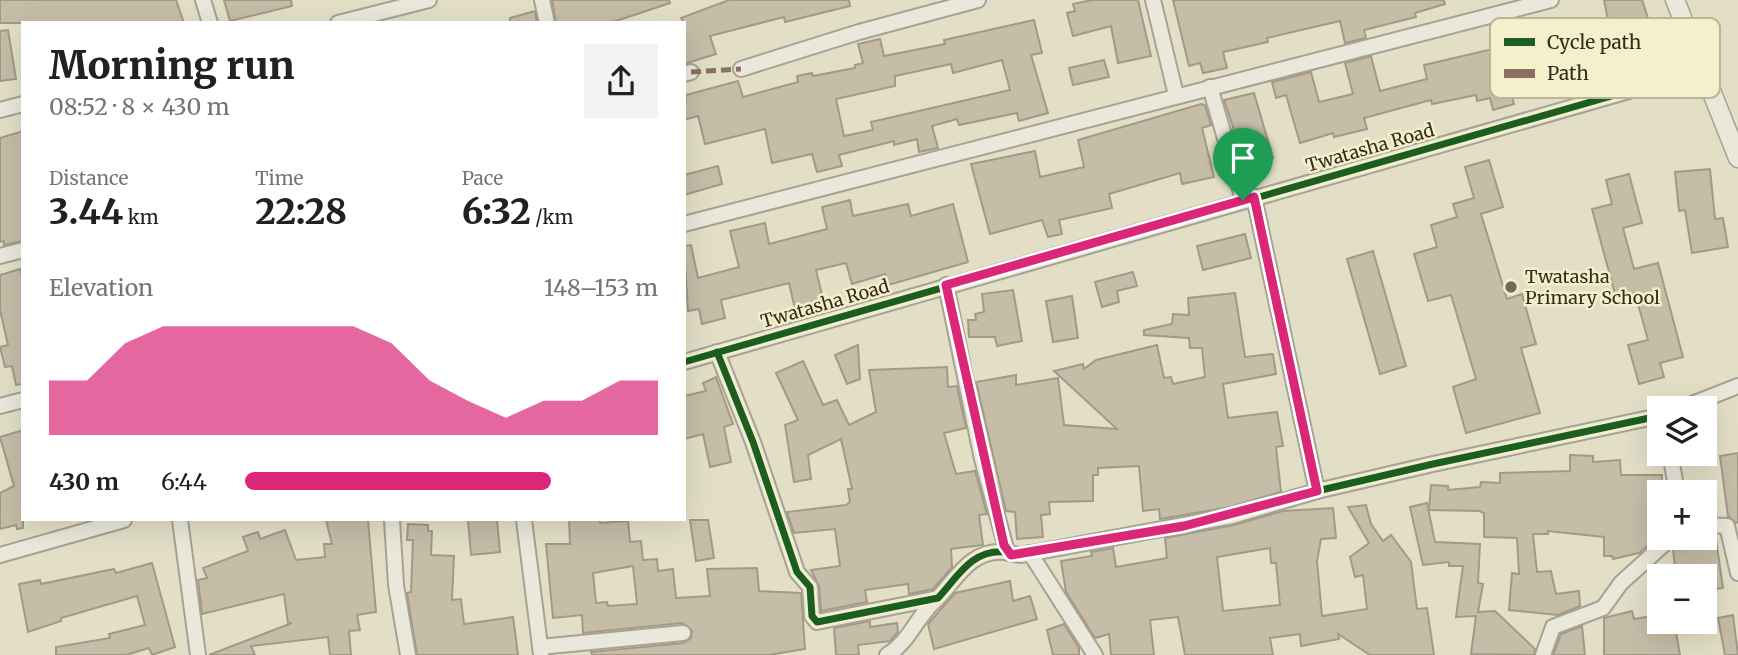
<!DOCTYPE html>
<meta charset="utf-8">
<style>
:root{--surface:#fff;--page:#f2f2f2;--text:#202124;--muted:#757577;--accent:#db2777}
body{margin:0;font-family:Merriweather,serif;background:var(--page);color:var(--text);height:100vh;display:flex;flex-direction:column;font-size:26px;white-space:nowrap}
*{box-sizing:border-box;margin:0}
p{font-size:23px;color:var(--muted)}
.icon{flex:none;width:38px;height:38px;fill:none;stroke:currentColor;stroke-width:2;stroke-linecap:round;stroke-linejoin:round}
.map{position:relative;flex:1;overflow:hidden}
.drawer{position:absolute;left:21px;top:21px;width:665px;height:500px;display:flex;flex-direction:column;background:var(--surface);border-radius:0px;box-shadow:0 7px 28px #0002}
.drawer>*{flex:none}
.controls{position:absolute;left:1647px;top:396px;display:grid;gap:14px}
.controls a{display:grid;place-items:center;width:70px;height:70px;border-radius:0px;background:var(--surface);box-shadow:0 7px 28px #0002;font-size:35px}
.pin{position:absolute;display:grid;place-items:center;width:60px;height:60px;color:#fff;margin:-72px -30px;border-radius:50% 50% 50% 0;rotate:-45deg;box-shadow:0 0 7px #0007}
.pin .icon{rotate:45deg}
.round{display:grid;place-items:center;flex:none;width:74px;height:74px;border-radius:0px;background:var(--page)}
.headline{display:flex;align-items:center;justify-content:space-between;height:119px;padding:0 28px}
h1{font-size:38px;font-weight:800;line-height:52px}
.figures{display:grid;grid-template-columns:repeat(3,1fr);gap:10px;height:119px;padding:7px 28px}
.figures div{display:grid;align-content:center}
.figures b{font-size:35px;font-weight:800}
.figures small{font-size:19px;font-weight:400}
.figures p{font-size:19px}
.chart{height:196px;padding:14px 28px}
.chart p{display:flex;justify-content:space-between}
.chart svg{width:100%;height:126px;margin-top:7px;fill:var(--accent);opacity:.7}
ul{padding:0 28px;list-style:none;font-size:23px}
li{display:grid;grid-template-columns:112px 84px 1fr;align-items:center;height:52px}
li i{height:18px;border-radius:9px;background:var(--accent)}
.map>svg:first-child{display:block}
.building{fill:#c6bda8;stroke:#a29a87;stroke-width:2;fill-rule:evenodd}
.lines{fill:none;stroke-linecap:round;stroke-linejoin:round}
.minor-casing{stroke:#a7a291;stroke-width:18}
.tertiary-casing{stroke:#a7a291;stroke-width:21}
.minor{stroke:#eae8da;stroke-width:14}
.tertiary{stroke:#eae8da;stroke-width:18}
.quiet{stroke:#8d6e63;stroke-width:5;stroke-dasharray:10 5;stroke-linecap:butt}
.cycleway-casing{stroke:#f5f0cb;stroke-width:11}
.cycleway{stroke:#1b5e20;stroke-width:7}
.route-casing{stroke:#fff;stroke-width:14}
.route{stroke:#db2777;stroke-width:9}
.poi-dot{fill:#716a57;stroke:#f5f0cb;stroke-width:2.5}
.labels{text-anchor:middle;stroke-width:5;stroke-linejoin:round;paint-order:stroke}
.street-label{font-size:18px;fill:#342b1b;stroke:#f5f0cb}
.poi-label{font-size:18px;fill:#342b1b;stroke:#f5f0cb;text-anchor:start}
.key{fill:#f5f0cb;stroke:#bbb596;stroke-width:2}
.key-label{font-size:19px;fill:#342b1b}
</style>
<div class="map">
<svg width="1738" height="655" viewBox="0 0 1738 655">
<rect width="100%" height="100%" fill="#e3dfc7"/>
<!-- building -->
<g class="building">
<polygon points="0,0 176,0 184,23 0,23"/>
<polygon points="224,0 291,0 292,6 230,21"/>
<polygon points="552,0 669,0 670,3 610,23 556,23"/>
<polygon points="729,0 849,0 850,6 785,22 784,17 710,36 716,54 684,64 684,23 681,18"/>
<polygon points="1092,0 1138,0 1151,56 1118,63 1111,26 1073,36 1067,13 1075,11 1073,4"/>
<polygon points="1173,0 1444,0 1445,4 1415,13 1416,17 1364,30 1366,38 1345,43 1340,21 1267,38 1268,42 1223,52 1227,68 1203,73 1200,63 1189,66"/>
<polygon points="1604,0 1642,0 1652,30 1655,29 1664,64 1648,68 1647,64 1593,75 1586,42 1583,43 1579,27 1608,20"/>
<polygon points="535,11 537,23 510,23 510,18"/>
<path d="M 1034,20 L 1042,53 L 1031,55 L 1048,113 L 1019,121 L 1017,113 L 959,125 L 957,119 L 932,126 L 938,148 L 919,152 L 917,139 L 894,145 L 894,141 L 839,155 L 842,166 L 817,172 L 812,154 L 772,163 L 765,129 L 705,144 L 698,116 L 684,120 L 686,95 L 738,81 L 743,97 L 798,82 L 797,76 L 812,73 L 813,76 L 855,68 L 855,65 L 863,63 L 858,44 L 880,39 L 884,56 L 945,44 L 944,40 ZM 1002,60 L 1010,90 L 871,122 L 873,130 L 844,136 L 836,99 L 895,86 L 895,76 L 951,64 L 953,73 Z"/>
<polygon points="8,30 16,79 0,81 0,31"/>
<polygon points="1553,35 1561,78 1524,85 1525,90 1511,94 1514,104 1493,110 1490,98 1477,101 1476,95 1432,104 1431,100 1364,118 1367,129 1334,137 1333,133 1300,143 1286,95 1276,98 1272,82 1311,72 1319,102 1353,94 1345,63 1371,56 1380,91 1427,79 1424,65"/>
<polygon points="1104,60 1109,77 1073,85 1069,68"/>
<polygon points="1254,93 1273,158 1246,166 1224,100"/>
<polygon points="1201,104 1205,105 1211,125 1202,128 1214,177 1182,184 1180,173 1109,194 1112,208 1059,220 1062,234 1048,237 1042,220 990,234 971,164 1035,151 1040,177 1084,167 1078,140"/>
<polygon points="23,131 23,241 4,245 4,241 0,242 0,138"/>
<polygon points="1489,160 1503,207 1481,214 1507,299 1522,294 1536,344 1521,348 1540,413 1466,433 1453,387 1476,379 1451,295 1428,301 1414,254 1437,247 1431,225 1457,217 1453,204 1474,198 1465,167"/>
<polygon points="718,166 722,184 684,195 684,175"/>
<polygon points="1710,169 1715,219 1723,218 1728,247 1692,253 1685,210 1679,211 1675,172"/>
<polygon points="1629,174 1642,223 1623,228 1634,269 1658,263 1683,357 1660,363 1664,377 1639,384 1628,345 1648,340 1635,293 1616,298 1592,209 1612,204 1606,180"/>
<polygon points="850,200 853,216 908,204 911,216 953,204 968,262 888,285 885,274 852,284 846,263 816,270 824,303 795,309 789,283 721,300 725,318 702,324 699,309 688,311 684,246 691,245 698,278 739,267 730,231 765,223 769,244 827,229 822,207"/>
<polygon points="1245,234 1251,258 1203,270 1197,246"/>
<polygon points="1373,251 1406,366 1380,374 1347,259"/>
<polygon points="20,269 23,281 23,384 16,385 12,366 5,367 0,347 8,345 0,310 0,275"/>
<polygon points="1133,272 1137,286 1117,291 1119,302 1102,307 1095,282"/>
<polygon points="1013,290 1022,341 997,346 995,337 969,337 968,320 976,320 975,314 984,312 982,294"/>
<polygon points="1235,293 1245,357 1273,354 1276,374 1223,384 1228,418 1277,412 1283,446 1276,447 1281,492 1230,507 1160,519 1159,509 1143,511 1139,466 1098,468 1098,475 1093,475 1093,501 1049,502 1050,514 1041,515 1043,537 1017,539 1015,512 1006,511 976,382 1016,375 1016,385 1058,378 1064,425 1117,429 1054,371 1083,364 1084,369 1096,360 1157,345 1164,378 1171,377 1173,384 1205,377 1202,348 1190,348 1189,338 1144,335 1144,330 1172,324 1173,314 1189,315 1188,298"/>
<polygon points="1072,296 1078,338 1053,342 1046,301"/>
<polygon points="858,345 860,379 847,384 835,355"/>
<polygon points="803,361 823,405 837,400 849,425 876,412 869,370 947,367 948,387 957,386 966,428 944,433 956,474 975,471 987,514 979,515 983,545 951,549 952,567 933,589 909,594 908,584 865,590 867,602 821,611 819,586 811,570 840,566 835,529 794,533 787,512 846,505 850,502 848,489 852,489 841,439 808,455 811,479 794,482 785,425 798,420 776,373"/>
<polygon points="716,377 733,424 724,427 731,462 710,467 703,434 684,439 684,396 706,391 703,383"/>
<polygon points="23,430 23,528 17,529 16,525 0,529 0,493 14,486 0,437"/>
<polygon points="1738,453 1738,522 1736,523 1728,516 1720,456"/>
<polygon points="1570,455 1593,456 1593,462 1620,460 1621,475 1662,475 1659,536 1639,553 1613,559 1612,556 1604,556 1604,537 1548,531 1548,534 1533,534 1537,572 1551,571 1556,594 1579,591 1580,606 1558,615 1509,610 1512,573 1519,574 1517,538 1484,537 1484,513 1479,511 1429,510 1431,485 1448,486 1448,490 1480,487 1481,482 1500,483 1500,473 1570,471"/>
<polygon points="1427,503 1435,542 1480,544 1478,583 1483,584 1478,612 1495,611 1535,649 1534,655 1471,654 1476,616 1456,617 1463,566 1449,566 1449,562 1423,565 1410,507"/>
<path d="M 1366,505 L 1371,524 L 1383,541 L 1391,535 L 1411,562 L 1417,609 L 1427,608 L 1434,655 L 1370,655 L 1338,634 L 1339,639 L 1301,646 L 1300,634 L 1270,638 L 1273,655 L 1185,655 L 1178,617 L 1150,620 L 1154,655 L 1111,655 L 1109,634 L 1095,638 L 1066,592 L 1061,561 L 1092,556 L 1091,552 L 1113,548 L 1116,567 L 1167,558 L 1165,538 L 1234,525 L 1283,511 L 1333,508 L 1336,538 L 1321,539 L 1317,561 L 1322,616 L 1367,609 L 1363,575 L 1355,577 L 1350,557 L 1369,543 L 1348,507 ZM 1270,548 L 1271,563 L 1276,563 L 1280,605 L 1223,611 L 1217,557 Z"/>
<polygon points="326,520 368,520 376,612 357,615 360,630 349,631 351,655 330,655 328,637 251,646 255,655 209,655 292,623 288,623 284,594 202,614 198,580 207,578 203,568 248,551 243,537 258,532 260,539 285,530 296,560 325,557 324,544 332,544"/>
<polygon points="468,520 497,520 500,552 471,555"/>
<path d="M 569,520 L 600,520 L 600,523 L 628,521 L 630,542 L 641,541 L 643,560 L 657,559 L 658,571 L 673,569 L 676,598 L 710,596 L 707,569 L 757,568 L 759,591 L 801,593 L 805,649 L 769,655 L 592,655 L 591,652 L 684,643 L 691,638 L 692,631 L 682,623 L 583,633 L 582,615 L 553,618 L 546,544 L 570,544 ZM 633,566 L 637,604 L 608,606 L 607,602 L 596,603 L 593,573 Z"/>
<polygon points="690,520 708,520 714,558 696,561"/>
<polygon points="408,524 428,525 428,531 432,531 431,555 454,556 452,600 461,599 464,624 513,617 518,655 417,655 407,593 411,592 413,540 407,540"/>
<polygon points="1716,539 1723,588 1704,591 1704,576 1676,576 1673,549 1679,544"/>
<polygon points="152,563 175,647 152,655 149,648 126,655 56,655 56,647 110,638 109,634 145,625 137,596 61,618 61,621 28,632 19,584 40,580 41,584 114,569 116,573"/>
<polygon points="1010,581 1013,601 1030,596 1037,619 934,649 928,624 955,593"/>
<polygon points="1632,611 1634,619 1659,615 1659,621 1674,621 1680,655 1604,655 1604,618"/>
<polygon points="1733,615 1738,655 1725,655 1718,618"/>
<polygon points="870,621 870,627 897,623 898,632 890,641 858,645 859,655 836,655 834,628"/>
<polygon points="1064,624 1079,648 1079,655 1053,655 1047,630"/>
<polygon points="1582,626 1585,655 1553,655 1561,634"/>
</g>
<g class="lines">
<defs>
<g id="minor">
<polyline points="203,0 210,23"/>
<polyline points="542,0 547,23"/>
<polyline points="1153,0 1176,95"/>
<polyline points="338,23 429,0"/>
<polyline points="741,69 859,32 978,0"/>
<polyline points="684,74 691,72"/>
<polyline points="1210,87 1243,200"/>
<polyline points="0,110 23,104"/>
<polyline points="1254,197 1317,491"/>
<polyline points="684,224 1551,0"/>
<polyline points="0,256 23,250"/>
<polyline points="946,285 982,459 1007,552"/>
<path d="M 717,352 L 753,442 L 797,572 L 810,587 L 812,616 L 817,622 L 938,598 C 957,578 971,549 1005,552 C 1011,553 1015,555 1021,555 L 1232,516 L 1317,491 L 1433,464 L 1659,416"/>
<polyline points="684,362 1702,70"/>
<polyline points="0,406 23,400"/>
<polyline points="1682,408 1738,386"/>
<polyline points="1670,453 1677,492"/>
<polyline points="180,520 198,655"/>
<polyline points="392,520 396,585 408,655"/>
<polyline points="524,520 541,654"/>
<polyline points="1704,525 1727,526 1738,573"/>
<polyline points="1030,553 1095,655"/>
<polyline points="0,555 124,520"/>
<polyline points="540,647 683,633"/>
<path d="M 887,655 C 911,641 916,616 937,599"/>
<polyline points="1543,655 1553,627 1603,608 1621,583 1672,537"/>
</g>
<polyline id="tertiary" points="1675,0 1738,158"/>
</defs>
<!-- minor casing -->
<use href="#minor" class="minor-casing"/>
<!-- tertiary casing -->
<use href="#tertiary" class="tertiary-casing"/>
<!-- minor -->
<use href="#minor" class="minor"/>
<!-- tertiary -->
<use href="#tertiary" class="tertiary"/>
<!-- quiet -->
<polyline class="quiet" points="691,72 741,69"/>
<defs>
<g id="cycleway">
<path d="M 717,352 L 753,442 L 797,572 L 810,587 L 812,616 L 817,622 L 938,598 C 957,578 971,549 1005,552 C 1011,553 1015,555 1021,555 L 1232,516 L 1317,491 L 1433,464 L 1659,416"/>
<polyline points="684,362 1702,70"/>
</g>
</defs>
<!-- cycleway casing -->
<use href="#cycleway" class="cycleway-casing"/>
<!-- cycleway -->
<use href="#cycleway" class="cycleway"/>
</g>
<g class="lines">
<defs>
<polygon id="route" points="1254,197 1317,491 1184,526 1011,555 1004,545 946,285"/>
</defs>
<!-- route casing -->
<use href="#route" class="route-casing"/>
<!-- route -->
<use href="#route" class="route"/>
</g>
<!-- markers -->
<circle class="poi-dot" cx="1511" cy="287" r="7"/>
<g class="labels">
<!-- street labels -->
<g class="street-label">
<text transform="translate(1370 148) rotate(-16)" y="6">Twatasha Road</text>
<text transform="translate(825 304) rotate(-16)" y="6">Twatasha Road</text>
</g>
<!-- poi labels -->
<g class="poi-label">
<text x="1525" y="283">Twatasha<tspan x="1525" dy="21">Primary School</tspan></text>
</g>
</g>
<!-- legend -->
<rect x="1490" y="18" width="230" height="80" rx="10" class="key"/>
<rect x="1504" y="38" width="31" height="8" fill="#1b5e20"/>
<rect x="1504" y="69" width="31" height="9" fill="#8d6e63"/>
<g class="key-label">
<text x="1547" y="49">Cycle path</text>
<text x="1547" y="80">Path</text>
</g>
</svg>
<div class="controls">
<a><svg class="icon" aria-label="layers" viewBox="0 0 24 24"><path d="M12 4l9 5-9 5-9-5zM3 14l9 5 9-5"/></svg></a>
<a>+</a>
<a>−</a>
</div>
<div class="pin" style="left:1243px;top:200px;background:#1e9e55"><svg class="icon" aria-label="arrive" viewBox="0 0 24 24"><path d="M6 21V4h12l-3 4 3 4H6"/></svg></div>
<section class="drawer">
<div class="headline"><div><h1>Morning run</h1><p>08:52 · 8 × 430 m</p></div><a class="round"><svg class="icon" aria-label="share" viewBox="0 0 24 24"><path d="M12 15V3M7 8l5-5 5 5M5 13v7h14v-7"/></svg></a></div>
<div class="figures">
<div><p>Distance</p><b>3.44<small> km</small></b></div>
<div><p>Time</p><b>22:28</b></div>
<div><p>Pace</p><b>6:32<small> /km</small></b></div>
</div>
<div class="chart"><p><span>Elevation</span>148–153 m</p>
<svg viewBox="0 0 160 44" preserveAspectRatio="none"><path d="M0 44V25L10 25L20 12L30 6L40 6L50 6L60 6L70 6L80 6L90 12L100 25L110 32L120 38L130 32L140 32L150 25L160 25V44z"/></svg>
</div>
<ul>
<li><b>430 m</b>6:44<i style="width:74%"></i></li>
</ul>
</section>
</div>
